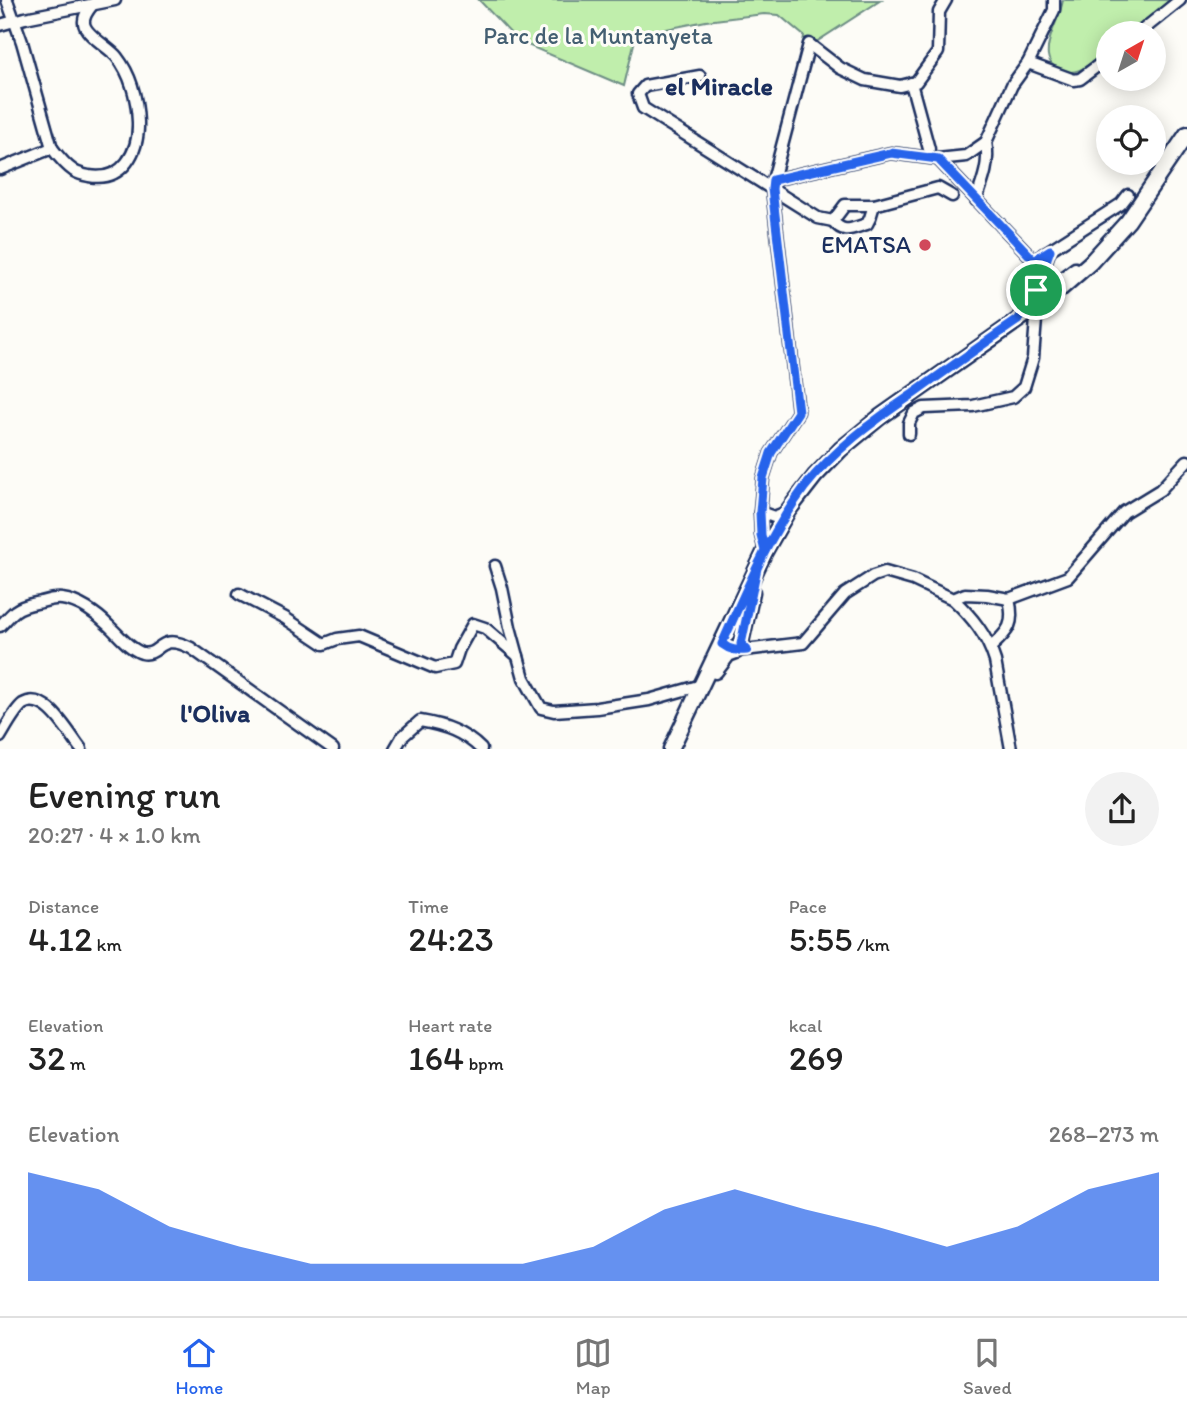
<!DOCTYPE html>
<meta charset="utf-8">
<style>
:root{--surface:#fff;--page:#f2f2f2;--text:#222;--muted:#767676;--line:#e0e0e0;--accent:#2563eb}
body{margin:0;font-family:Itim,sans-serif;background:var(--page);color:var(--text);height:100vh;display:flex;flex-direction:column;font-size:26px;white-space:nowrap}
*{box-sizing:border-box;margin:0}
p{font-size:23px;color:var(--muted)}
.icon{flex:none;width:38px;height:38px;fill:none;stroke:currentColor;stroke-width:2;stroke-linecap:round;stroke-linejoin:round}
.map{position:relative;height:749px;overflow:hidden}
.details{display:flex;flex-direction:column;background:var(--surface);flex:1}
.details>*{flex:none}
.needle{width:46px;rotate:39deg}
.fabs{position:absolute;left:1096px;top:21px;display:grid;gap:14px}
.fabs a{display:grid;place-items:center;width:70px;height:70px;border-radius:50%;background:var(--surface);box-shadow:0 4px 18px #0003;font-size:35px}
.pin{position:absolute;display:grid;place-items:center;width:60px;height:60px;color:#fff;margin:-30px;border:4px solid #fff;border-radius:50%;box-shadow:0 2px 7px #0007}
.round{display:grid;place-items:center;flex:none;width:74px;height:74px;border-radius:37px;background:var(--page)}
.summary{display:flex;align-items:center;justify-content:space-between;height:119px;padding:0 28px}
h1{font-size:38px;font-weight:600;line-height:52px}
.figures{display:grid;grid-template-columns:repeat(3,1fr);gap:10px;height:119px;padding:7px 28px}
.figures div{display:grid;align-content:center}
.figures b{font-size:35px;font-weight:600}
.figures small{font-size:19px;font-weight:400}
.figures p{font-size:19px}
.chart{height:196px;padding:14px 28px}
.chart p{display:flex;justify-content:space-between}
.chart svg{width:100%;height:126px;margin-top:7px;fill:var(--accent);opacity:.7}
.tab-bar{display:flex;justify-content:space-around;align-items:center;height:98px;border-top:2px solid var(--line);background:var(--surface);font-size:19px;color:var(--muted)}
.tab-bar a{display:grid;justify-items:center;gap:4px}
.tab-bar .current{color:var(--accent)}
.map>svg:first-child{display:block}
.green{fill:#c0eeac;stroke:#6e8e85;stroke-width:2}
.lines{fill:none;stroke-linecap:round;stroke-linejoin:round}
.street-casing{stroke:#1b2f5e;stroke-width:15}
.secondary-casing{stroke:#1b2f5e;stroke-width:19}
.street{stroke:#fdfcf7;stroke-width:10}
.secondary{stroke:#fdfcf7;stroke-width:14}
.route-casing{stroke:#fff;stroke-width:14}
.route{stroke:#2563eb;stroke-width:9}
.poi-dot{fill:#d1495b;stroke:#fdfcf7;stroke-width:2.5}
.labels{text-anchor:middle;stroke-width:6;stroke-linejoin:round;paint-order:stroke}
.park-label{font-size:24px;fill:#445f72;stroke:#fdfcf7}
.poi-label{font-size:24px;fill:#1b2f5e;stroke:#fdfcf7;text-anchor:end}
.neighbourhood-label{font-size:26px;font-weight:bold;fill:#1b2f5e;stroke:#fdfcf7}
</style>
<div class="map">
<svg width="1187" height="749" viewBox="0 0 1187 749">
<rect width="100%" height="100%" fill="#fdfcf7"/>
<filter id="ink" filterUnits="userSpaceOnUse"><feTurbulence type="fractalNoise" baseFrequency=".0143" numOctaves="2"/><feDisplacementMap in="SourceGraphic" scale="14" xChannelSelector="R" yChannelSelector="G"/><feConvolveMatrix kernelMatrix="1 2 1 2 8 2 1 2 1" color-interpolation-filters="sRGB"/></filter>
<g filter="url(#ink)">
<!-- green -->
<g class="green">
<polygon points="479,0 881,0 816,42 809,39 803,42 804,36 779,15 764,14 706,21 636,35 624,86 518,41"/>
<path d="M 1063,0 L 1170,0 L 1130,33 L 1108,33 L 1108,50 C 1092,62 1076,81 1055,67 C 1048,62 1047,55 1048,48 C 1050,31 1060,17 1063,0 Z"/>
</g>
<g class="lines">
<defs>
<g id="street">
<polyline points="7,0 22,42 52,148"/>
<polyline points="0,25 25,18 115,0"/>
<polyline points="1139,33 1180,0"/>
<polyline points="1028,63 1074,80 1080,79 1108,58"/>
<polyline points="700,76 645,86 638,94 643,108 818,218 833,221 845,205 874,205 938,188 952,196"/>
<polyline points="911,83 929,149"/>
<path d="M 938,159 L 1034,260 C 1045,280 1033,298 1022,314"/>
<path d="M 0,169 L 52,148 C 58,156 65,165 74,171 C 79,174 84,175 89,176 C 123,182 139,152 138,122 C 137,99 131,75 117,57 C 109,47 85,35 84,23 C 83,16 89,9 93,4"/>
<polyline points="773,180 891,153 938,159 966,156 986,142 1012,85 1028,63 1054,10 1054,0"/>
<path d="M 976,200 C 983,181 990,163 986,142"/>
<path d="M 833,221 C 844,235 852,228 867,224 L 870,218 L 874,205"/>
<path d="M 1050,250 C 1046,261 1040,273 1049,282 L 1056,282 L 1075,268"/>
<polyline points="1034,260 1121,204 1128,195"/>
<polyline points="909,434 909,423 914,413 924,408 973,406 1013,397 1024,387 1033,358 1037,306"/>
<polyline points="760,512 774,517 787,512"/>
<polyline points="765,551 761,535 760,512 763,478 771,453 798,412 772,189 773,180 809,44 840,68 865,80 900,86 916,82 938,52 939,12 946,0"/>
<polyline points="495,566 502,588 510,627 524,678 541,708 554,711 597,708 649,700 702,685"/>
<polyline points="239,594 285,618 324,644 337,639 359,636 435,668 454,664 459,649 473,624 485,628 518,656"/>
<path d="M 953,599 C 972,617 987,635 995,661 L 1011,749"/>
<path d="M 0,626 C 5,621 10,615 15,611 C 23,605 32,604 41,602 C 48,600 55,598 62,599 C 79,601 97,614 109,626 C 118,634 129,649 142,653 C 161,657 158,631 191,648 L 333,749"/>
<path d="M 991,647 C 1009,631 1015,624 1009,599"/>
<polyline points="733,650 736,651 803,643 845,594 873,576 885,572 913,580 953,599 965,594 987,595 1009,599 1068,577 1124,512 1160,490 1187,461"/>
<path d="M 0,737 C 5,729 15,710 23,704 C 46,690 69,734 81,749"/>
<path d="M 395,749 L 402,737 L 420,721 C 444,725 464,732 481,749"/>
</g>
<g id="secondary">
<polyline points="715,671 728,654 736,651 740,647 752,592"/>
<polyline points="671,749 765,551 787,512 815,476 841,449 880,417 1051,297 1090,263 1128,221 1187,134"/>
</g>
</defs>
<!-- street casing -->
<use href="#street" class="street-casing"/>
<!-- secondary casing -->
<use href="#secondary" class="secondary-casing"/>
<!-- street -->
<use href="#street" class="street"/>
<!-- secondary -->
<use href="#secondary" class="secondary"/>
</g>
</g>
<g class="lines" filter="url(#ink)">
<defs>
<path id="route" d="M 1036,290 L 1033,298 L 1018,320 C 983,344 948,369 913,394 C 873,421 834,450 804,488 C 769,535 746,590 722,644 C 730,650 736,651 747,650 L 741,644 L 757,568 L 765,551 L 761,535 L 760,512 L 763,478 L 771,453 L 798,412 L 772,189 L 773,180 L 891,153 L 938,159 L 1034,260 L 1050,250 C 1046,261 1039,275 1050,283 L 1042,285 L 1036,290"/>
</defs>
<!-- route casing -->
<use href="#route" class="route-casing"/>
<!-- route -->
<use href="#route" class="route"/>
</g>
<!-- markers -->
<circle class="poi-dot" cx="925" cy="245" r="7"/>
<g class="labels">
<!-- park labels -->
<g class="park-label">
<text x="598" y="44">Parc de la Muntanyeta</text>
</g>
<!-- poi labels -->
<g class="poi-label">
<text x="911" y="253">EMATSA</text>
</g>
<!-- neighbourhood labels -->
<g class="neighbourhood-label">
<text x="719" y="95">el Miracle</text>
<text x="215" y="722">l'Oliva</text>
</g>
</g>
</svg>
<div class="fabs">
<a><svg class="needle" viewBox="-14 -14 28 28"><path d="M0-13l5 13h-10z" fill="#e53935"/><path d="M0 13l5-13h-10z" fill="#767676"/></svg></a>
<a><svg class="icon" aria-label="locate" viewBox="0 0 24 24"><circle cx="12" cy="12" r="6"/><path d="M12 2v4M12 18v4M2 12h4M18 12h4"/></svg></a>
</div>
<div class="pin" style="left:1036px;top:290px;background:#1e9e55"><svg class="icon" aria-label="arrive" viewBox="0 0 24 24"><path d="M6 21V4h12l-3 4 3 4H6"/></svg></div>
</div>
<section class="details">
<div class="summary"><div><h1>Evening run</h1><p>20:27 · 4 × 1.0 km</p></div><a class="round"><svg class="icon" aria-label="share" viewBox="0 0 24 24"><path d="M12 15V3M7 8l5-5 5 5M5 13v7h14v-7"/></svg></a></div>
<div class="figures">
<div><p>Distance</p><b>4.12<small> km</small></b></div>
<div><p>Time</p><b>24:23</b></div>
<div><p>Pace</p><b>5:55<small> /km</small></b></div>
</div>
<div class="figures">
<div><p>Elevation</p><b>32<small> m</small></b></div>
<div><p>Heart rate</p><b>164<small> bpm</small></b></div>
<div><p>kcal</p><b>269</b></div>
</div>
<div class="chart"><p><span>Elevation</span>268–273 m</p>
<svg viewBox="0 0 160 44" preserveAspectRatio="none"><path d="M0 44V6L10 12L20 25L30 32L40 38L50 38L60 38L70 38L80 32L90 19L100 12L110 19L120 25L130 32L140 25L150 12L160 6V44z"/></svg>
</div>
</section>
<nav class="tab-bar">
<a class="current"><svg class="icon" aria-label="home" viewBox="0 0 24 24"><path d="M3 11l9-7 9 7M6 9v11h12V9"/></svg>Home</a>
<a><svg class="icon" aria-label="map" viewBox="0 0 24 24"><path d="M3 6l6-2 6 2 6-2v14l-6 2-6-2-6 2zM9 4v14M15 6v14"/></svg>Map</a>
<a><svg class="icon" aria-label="saved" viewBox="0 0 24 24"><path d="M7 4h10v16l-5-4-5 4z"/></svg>Saved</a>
</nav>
